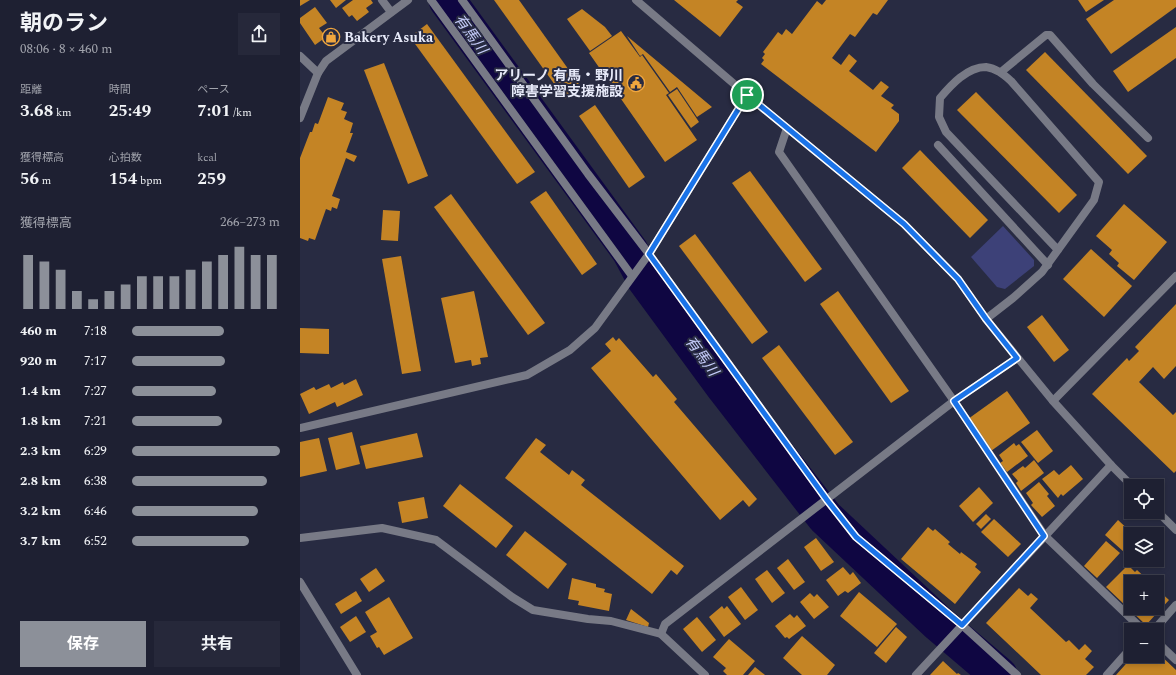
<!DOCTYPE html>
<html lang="ja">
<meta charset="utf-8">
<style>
:root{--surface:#1e2032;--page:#26283a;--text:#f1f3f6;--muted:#a1a3ac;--line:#3c3e4d;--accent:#8c9099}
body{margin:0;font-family:Spectral,"Noto Sans JP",serif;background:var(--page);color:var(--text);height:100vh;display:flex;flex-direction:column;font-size:15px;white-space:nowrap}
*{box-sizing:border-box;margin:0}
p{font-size:13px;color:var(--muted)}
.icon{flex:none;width:22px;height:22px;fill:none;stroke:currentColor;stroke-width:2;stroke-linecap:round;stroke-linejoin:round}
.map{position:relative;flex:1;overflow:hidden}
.sheet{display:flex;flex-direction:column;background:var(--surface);width:300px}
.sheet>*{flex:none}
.fabs{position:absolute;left:824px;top:479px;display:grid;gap:8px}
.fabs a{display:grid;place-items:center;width:40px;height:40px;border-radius:0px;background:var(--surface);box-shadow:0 2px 6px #0003,0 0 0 1px var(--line);font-size:20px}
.pin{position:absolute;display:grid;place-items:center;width:34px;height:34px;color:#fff;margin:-17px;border:2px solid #fff;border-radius:50%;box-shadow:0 1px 4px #0007}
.round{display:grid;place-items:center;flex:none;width:42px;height:42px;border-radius:0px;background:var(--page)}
.head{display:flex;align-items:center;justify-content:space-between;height:68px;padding:0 20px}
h1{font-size:22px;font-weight:700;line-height:30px}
.stats{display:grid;grid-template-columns:repeat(3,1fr);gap:6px;height:68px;padding:4px 20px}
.stats div{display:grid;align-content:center}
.stats b{font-size:17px;font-weight:700}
.stats small{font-size:11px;font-weight:400}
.stats p{font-size:11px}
.chart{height:112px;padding:8px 20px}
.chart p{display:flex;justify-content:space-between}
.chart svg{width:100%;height:72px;margin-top:4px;stroke:var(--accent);stroke-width:6}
.button{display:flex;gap:8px;margin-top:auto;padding:8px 20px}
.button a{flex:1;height:46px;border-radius:0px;background:var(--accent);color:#fff;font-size:16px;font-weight:700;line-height:46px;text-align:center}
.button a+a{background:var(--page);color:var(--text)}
ul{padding:0 20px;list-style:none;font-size:13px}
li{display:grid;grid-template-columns:64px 48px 1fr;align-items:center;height:30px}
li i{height:10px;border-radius:5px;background:var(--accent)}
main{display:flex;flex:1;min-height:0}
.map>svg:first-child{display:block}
.green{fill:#3d4178}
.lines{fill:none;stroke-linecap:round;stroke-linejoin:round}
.river{stroke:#0f0642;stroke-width:37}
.building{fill:#c48425}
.service{stroke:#787a86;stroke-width:8}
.minor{stroke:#787a86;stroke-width:8}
.tertiary{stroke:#787a86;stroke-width:8}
.route-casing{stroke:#fff;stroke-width:8}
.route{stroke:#1a73e8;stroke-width:5}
.labels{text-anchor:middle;stroke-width:4;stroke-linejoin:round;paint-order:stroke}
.poi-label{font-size:14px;font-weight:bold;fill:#e8ebfa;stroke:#282b42;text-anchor:start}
.water-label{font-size:15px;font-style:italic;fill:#c6cdfb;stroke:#282b42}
</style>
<main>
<section class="sheet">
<div class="head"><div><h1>朝のラン</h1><p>08:06 · 8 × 460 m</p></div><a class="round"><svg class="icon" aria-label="share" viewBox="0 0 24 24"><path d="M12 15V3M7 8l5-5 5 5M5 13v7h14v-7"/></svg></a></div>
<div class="stats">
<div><p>距離</p><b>3.68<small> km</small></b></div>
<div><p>時間</p><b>25:49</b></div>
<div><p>ペース</p><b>7:01<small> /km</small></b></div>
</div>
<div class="stats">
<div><p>獲得標高</p><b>56<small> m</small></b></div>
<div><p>心拍数</p><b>154<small> bpm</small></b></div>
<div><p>kcal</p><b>259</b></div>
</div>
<div class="chart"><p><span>獲得標高</span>266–273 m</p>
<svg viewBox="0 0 160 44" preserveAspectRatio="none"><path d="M5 44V11M15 44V15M25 44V20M35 44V33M45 44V38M55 44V33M65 44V29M75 44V24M85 44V24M95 44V24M105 44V20M115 44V15M125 44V11M135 44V6M145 44V11M155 44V11"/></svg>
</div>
<ul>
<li><b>460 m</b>7:18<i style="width:62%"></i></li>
<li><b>920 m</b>7:17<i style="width:63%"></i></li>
<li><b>1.4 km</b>7:27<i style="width:57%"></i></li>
<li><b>1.8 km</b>7:21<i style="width:61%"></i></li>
<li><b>2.3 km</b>6:29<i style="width:100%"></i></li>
<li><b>2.8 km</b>6:38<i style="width:91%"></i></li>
<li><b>3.2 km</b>6:46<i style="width:85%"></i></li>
<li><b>3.7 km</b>6:52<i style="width:79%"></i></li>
</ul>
<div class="button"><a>保存</a><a>共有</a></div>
</section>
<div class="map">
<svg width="876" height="675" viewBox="0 0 876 675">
<rect width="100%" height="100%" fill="#282b42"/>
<!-- green -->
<polygon class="green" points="703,226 734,260 734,266 705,289 697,287 671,257"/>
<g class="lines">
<!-- river -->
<polyline class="river" points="147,0 330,251 345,279 425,388 525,517 639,624 699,675"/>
</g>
<!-- building -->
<g class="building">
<polygon points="0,0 10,0 0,6"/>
<polygon points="30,0 46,0 36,8"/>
<polygon points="53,0 71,0 73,3 66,8 69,12 57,21 52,15 49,17 42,8"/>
<polygon points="194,0 219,0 281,87 265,99"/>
<polygon points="374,0 438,0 436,2 443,7 420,37"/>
<polygon points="526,0 588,0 577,15 573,13 555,37 550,34 532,58 541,65 549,54 557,61 549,71 573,90 581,81 589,87 581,96 594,105 591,108 599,114 599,121 576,152 461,64 464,60 462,58 465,54 463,52 478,32 482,35 486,29 492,34 517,1 522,5"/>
<polygon points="778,0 804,0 786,12"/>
<polygon points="814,0 876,0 876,7 811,54 786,19"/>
<polygon points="15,7 27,23 19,28 26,37 15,45 0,23 0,18"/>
<polygon points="282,9 305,27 312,36 290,51 267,19"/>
<polygon points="127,24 235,172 217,184 110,37"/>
<polygon points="876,27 876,58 828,92 813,71"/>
<polygon points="321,31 340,57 342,55 369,93 366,95 397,140 365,162 289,53"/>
<polygon points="327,36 412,107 397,117 377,87 370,92 343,54 340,56"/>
<polygon points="745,52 847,156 828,174 726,70"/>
<polygon points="84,63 128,176 108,184 64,70"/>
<polygon points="377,89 399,122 391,128 368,95"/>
<polygon points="676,92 777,195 759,213 657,110"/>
<polygon points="28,97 44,103 41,110 47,112 44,119 53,123 50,133 53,133 46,152 57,156 54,162 46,158 32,196 40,199 37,209 32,207 31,211 26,209 15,240 9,238 8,241 0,238 0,158 10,132 12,132 15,123 18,124"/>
<polygon points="295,105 345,177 329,188 279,116"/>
<polygon points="620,150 688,220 670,238 602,168"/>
<polygon points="450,171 522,269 505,282 432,183"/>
<polygon points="246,191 297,264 282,275 230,202"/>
<polygon points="151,194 245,323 228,335 134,207"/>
<polygon points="824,204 867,242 834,280 817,266 819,263 809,254 812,250 796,236"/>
<polygon points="83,210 100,211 98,241 81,240"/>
<polygon points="395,234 468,332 452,344 379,246"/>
<polygon points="791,249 832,286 804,317 763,279"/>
<polygon points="101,256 121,371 102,374 82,259"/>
<polygon points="174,291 188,357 180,358 181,364 172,366 171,360 155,363 141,298"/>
<polygon points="538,291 609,391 591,403 520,304"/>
<polygon points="876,304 876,366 864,379 853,367 839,382 873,415 876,412 876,471 874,473 792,394 827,358 829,361 839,351 835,347"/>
<polygon points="742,315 769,350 754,362 727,327"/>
<polygon points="0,328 29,329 29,354 0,353"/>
<polygon points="313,337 316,341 319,338 353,377 356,374 377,399 374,402 457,499 449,507 443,500 420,520 291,368 311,351 305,344"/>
<polygon points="479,345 553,442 535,455 462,358"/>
<polygon points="56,379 63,395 37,407 35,402 9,414 0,394 14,387 16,390 29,384 31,388 43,382 44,385"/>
<polygon points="707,391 730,423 691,451 668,419"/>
<polygon points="737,430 753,451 738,463 721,442"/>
<polygon points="52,432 60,464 36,470 28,438"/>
<polygon points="117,433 123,457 66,469 60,446"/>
<polygon points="19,438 27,471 0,477 0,442"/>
<polygon points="236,438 246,445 240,452 269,475 272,470 285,480 281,485 384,566 377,575 371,570 352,594 205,478"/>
<polygon points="714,443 716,446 719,444 728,456 707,472 700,463 703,461 699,455"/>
<polygon points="734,460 744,473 721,491 716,483 718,481 712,474 723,466 725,468"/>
<polygon points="771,465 783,479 763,496 761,494 758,498 742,479 754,470 759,475"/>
<polygon points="739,482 749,494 747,496 755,506 742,517 731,505 733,503 726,493"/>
<polygon points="160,484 213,526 196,548 143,506"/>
<polygon points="679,487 693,503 673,522 659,506"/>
<polygon points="124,497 128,518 102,523 98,502"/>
<polygon points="686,514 691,519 681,529 676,524"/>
<polygon points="694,519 721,544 708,557 681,532"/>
<polygon points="818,520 833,534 831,534 831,544 824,552 805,535"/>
<polygon points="628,527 633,531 635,529 650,542 648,544 660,554 661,552 677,564 675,567 681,572 655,604 601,559"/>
<polygon points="225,531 267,564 248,589 206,555"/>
<polygon points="516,538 534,562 521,571 504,547"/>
<polygon points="806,541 820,553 797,578 784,566"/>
<polygon points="488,559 505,582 494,590 477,568"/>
<polygon points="828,565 835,572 837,570 850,582 831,582 831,608 857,608 857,589 869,600 846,625 806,587"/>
<polygon points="543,567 550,575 553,572 561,583 548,593 545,591 538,596 526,580"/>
<polygon points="76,568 85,581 69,592 60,579"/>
<polygon points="467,570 485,593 472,603 455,579"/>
<polygon points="272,578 296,584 296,587 305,589 304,592 312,594 309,611 278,605 279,601 268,599"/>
<polygon points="441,587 458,610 445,620 428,597"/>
<polygon points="719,588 728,596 731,593 738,599 730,608 766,642 769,640 779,650 785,644 792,651 785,659 794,667 786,675 741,675 686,623"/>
<polygon points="56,591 62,601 41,614 35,604"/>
<polygon points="559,592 597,624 577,647 540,616"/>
<polygon points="510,593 514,597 517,594 529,607 514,619 500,602"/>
<polygon points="89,597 113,638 84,655 79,647 77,648 70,636 77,632 65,612"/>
<polygon points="422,606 424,609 427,606 441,624 424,637 409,617"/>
<polygon points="331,609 349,623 348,627 326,620"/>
<polygon points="490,614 494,618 497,615 506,626 489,639 487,637 485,638 475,626"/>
<polygon points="56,616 66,632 50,642 40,627"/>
<polygon points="397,617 416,640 402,652 383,629"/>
<polygon points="596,627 607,637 586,663 574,653"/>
<polygon points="502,636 535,665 527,675 502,675 483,658"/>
<polygon points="429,639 455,661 443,675 427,675 423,671 426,668 413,657"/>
<polygon points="857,652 876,670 876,675 816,675 833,656 857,656"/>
<polygon points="643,661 657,674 658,673 661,675 630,675"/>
<polygon points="455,667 465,675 448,675"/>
</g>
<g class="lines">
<!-- service -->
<g class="service">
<polyline points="131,0 332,276"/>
<polyline points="162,0 288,174 349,254 527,500"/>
<polyline points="701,72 746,35 750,35 793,84 848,138"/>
<polyline points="487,128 479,152 654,401 745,536 843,630"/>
<polyline points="638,145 748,265"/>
<path d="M 686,319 L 713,298 L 742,272 L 794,200 L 799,182 L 711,81 C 704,75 696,68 686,67 C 667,67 651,85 640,98 L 639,117 L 646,132 L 758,250"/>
<polyline points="857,642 876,660"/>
</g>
<!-- minor -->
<g class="minor">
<polyline points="82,0 91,12"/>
<polyline points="0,56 18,73"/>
<polyline points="0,118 18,73 26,61 108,0"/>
<polyline points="0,428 227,375 270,350 295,328 349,254 447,95"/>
<polyline points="527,500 556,537 662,625 717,675"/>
<polyline points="0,538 82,528 136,540 212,597 233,610 288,619 311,621 361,634 405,675"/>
<polyline points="0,582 57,675"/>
<polyline points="854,630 876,605"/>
<polyline points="361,634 365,624 654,401 717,358"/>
<polyline points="616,675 811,465"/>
<polyline points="807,675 831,648"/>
</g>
<!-- tertiary -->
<g class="tertiary">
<polyline points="336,0 447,95 604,224 658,279 686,319 753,401 811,465 832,486"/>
<polyline points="753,401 876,276"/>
<polyline points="857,511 876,530"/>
</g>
</g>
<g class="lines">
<defs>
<polygon id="route" points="447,95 604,224 658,279 686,319 717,358 654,401 744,536 662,625 556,537 527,500 349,254"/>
</defs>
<!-- route casing -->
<use href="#route" class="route-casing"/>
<!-- route -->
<use href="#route" class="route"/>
</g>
<!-- icons -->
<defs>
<symbol id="shop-ring" viewBox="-11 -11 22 22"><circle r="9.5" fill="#282b42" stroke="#f0a63e" stroke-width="1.5"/><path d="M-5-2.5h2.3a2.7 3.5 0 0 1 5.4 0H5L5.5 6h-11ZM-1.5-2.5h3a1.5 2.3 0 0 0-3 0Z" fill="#f0a63e"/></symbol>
<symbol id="civic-ring" viewBox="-11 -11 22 22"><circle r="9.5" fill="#282b42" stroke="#f0a63e" stroke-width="1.5"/><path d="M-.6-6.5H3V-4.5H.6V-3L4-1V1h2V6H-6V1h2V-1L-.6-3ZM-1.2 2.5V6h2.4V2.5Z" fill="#f0a63e"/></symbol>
</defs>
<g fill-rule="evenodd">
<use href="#shop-ring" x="21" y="27" width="20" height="20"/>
<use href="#civic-ring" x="326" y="73" width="20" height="20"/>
</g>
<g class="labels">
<!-- poi labels -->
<g class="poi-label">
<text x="44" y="42">Bakery Asuka</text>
<text x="323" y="80" text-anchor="end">アリーノ 有馬・野川<tspan x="323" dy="16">障害学習支援施設</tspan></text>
</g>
<!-- water labels -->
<g class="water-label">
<text transform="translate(171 34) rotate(54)" y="5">有馬川</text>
<text transform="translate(402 356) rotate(54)" y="5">有馬川</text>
</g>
</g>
</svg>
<div class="fabs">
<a><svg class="icon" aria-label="locate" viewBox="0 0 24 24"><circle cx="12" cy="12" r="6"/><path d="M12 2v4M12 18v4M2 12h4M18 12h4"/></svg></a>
<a><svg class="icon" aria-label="layers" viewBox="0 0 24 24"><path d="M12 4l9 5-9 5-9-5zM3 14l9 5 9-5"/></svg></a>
<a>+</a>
<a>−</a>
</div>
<div class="pin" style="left:447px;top:95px;background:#1e9e55"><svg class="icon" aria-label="arrive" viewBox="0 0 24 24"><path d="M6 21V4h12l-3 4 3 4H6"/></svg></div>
</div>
</main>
